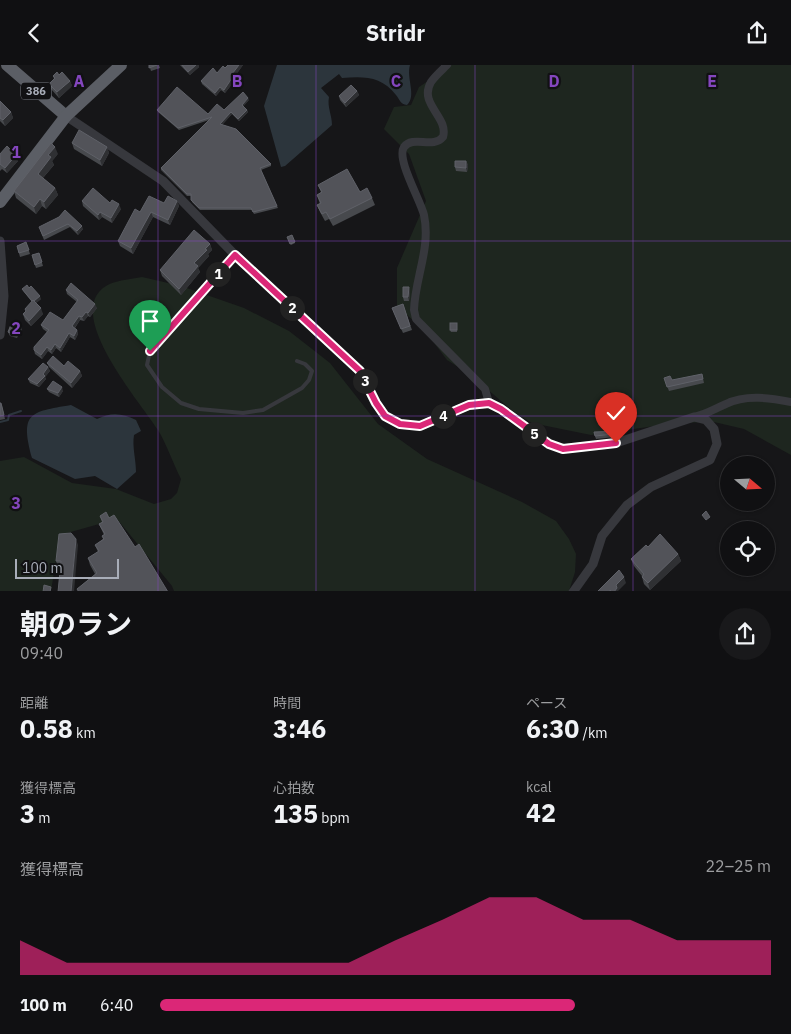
<!DOCTYPE html>
<html lang="ja">
<meta charset="utf-8">
<style>
:root{--surface:#101012;--page:#19191b;--text:#f1f3f6;--muted:#9c9d9f;--line:#303032;--accent:#db2777}
body{margin:0;font-family:"IBM Plex Sans","Noto Sans JP",sans-serif;background:var(--page);color:var(--text);height:100vh;display:flex;flex-direction:column;font-size:19px;white-space:nowrap}
*{box-sizing:border-box;margin:0}
p{font-size:16px;color:var(--muted)}
.icon{flex:none;width:28px;height:28px;fill:none;stroke:currentColor;stroke-width:2;stroke-linecap:round;stroke-linejoin:round}
.map{position:relative;height:526px;overflow:hidden}
.panel{display:flex;flex-direction:column;background:var(--surface);flex:1}
.panel>*{flex:none}
.needle{width:32px;rotate:109deg}
.tools{position:absolute;left:720px;top:391px;display:grid;gap:10px}
.tools a{display:grid;place-items:center;width:55px;height:55px;border-radius:50%;background:var(--surface);box-shadow:0 1px 4px #0004,0 0 0 1px var(--line);font-size:25px}
.scale{position:absolute;left:15px;bottom:12px;width:104px;box-sizing:border-box;padding-left:5px;border:2px solid #a8adb8;border-top:0;font-size:14px;line-height:18px;white-space:nowrap;color:#a8adb8;-webkit-text-stroke:4px #111113;paint-order:stroke}
.pin{position:absolute;display:grid;place-items:center;width:42px;height:42px;color:#fff;margin:-51px -21px;border-radius:50% 50% 50% 0;rotate:-45deg;box-shadow:0 0 5px #0007}
.pin .icon{rotate:45deg}
.km{position:absolute;width:25px;height:25px;margin:-12px;border-radius:50%;background:#222;color:#fff;font-size:14px;line-height:25px;text-align:center}
.round{display:grid;place-items:center;flex:none;width:52px;height:52px;border-radius:26px;background:var(--page)}
.headline{display:flex;align-items:center;justify-content:space-between;height:85px;padding:0 20px}
h1{font-size:28px;font-weight:700;line-height:38px}
.figures{display:grid;grid-template-columns:repeat(3,1fr);gap:8px;height:85px;padding:5px 20px}
.figures div{display:grid;align-content:center}
.figures b{font-size:25px;font-weight:700}
.figures small{font-size:14px;font-weight:400}
.figures p{font-size:14px}
.chart{height:140px;padding:10px 20px}
.chart p{display:flex;justify-content:space-between}
.chart svg{width:100%;height:90px;margin-top:5px;fill:var(--accent);opacity:.7}
ul{padding:0 20px;list-style:none;font-size:16px}
li{display:grid;grid-template-columns:80px 60px 1fr;align-items:center;height:38px}
li i{height:12px;border-radius:6px;background:var(--accent)}
header{display:flex;justify-content:space-between;align-items:center;height:65px;padding:0 20px;background:var(--surface);font-size:22px;font-weight:700}
.map>svg:first-child{display:block}
.green{fill:#1e261f}
.water{fill:#2c353c}
.lines{fill:none;stroke-linecap:round;stroke-linejoin:round}
.stream{stroke:#2c353c;stroke-width:2}
.service{stroke:#37383d;stroke-width:4}
.minor{stroke:#37383d;stroke-width:8}
.tertiary{stroke:#37383d;stroke-width:9}
.trunk{stroke:#5b5e65;stroke-width:12}
.wall{fill:#47494d}
.shaded-wall{fill:#2f3033}
.building{fill:#525359;stroke:#5f6168}
.route-casing{stroke:#fff;stroke-width:10}
.route{stroke:#db2777;stroke-width:6}
.grid{fill:none;stroke:#8446be;stroke-width:1;stroke-opacity:0.55}
.labels{text-anchor:middle;stroke-width:4.5;stroke-linejoin:round;paint-order:stroke}
.shield{fill:#111113;stroke:#7b7e86;stroke-width:1}
.shield-label{font-size:11px;font-weight:bold;fill:#a8adb8}
.grid-label{font-size:16px;text-anchor:middle;font-weight:bold;fill:#8446be;stroke:#111113;stroke-width:4.5;stroke-linejoin:round;paint-order:stroke}
</style>
<header><svg class="icon" aria-label="back" viewBox="0 0 24 24"><path d="M15 5l-7 7 7 7"/></svg>Stridr<svg class="icon" aria-label="share" viewBox="0 0 24 24"><path d="M12 15V3M7 8l5-5 5 5M5 13v7h14v-7"/></svg></header>
<div class="map">
<svg width="791" height="527" viewBox="0 0 791 527">
<rect width="100%" height="100%" fill="#161618"/>
<!-- green -->
<g class="green">
<polygon points="444,0 791,0 791,390 744,364 714,357 676,358 591,370 532,358 515,348 471,310 447,295 426,267 397,241 397,203 426,136 409,89 384,64 394,42 411,40 419,22 434,12"/>
<path d="M 142,212 L 181,221 L 244,243 L 289,266 L 330,298 L 378,359 L 427,394 L 522,437 L 556,456 L 569,474 L 576,489 L 575,507 L 569,526 L 174,526 L 172,521 L 117,454 L 60,470 L 51,526 L 0,526 L 0,396 L 24,392 L 72,418 L 116,424 L 154,439 L 171,434 L 177,428 L 181,414 C 173,398 167,380 158,365 C 141,338 72,259 99,227 C 109,215 127,215 142,212 Z"/>
</g>
<!-- water -->
<g class="water">
<path d="M 277,0 L 410,0 C 406,13 417,31 407,40 C 400,39 400,35 396,30 C 382,11 363,11 342,13 L 339,9 L 321,23 L 329,32 C 327,42 332,50 332,60 L 285,101 L 281,102 L 264,41 Z"/>
<path d="M 71,340 L 97,354 C 111,347 122,348 136,355 L 141,366 L 134,370 C 132,382 136,394 136,407 L 117,424 L 95,411 L 75,414 L 32,393 C 20,348 29,347 71,340 Z"/>
</g>
<g class="lines">
<!-- stream -->
<polyline class="stream" points="0,357 8,355 9,350 21,346"/>
<!-- service -->
<polyline class="service" points="235,190 150,286 147,300 162,322 181,338 199,344 243,348 263,345 302,323 309,315 312,306 305,299 297,296"/>
<!-- minor -->
<g class="minor">
<path d="M 447,0 C 442,5 435,11 431,17 C 418,39 449,52 443,72 C 433,84 413,70 404,82 C 396,94 420,134 424,150 C 431,183 415,213 414,245 L 416,254 L 485,324 L 489,338"/>
<path d="M 694,352 C 707,349 714,344 726,339 C 746,329 770,333 791,337"/>
</g>
<!-- tertiary -->
<g class="tertiary">
<polyline points="66,51 163,116 235,190 360,306 375,338 385,351 399,359 420,361 469,340 489,338 501,344 549,379 563,384 616,378 694,352 706,355 714,364 717,379 710,395 651,422 627,440 602,471 593,499 573,527"/>
<polyline points="0,176 4,231 0,270"/>
</g>
<!-- trunk -->
<g class="trunk">
<polyline points="7,0 66,51"/>
<polyline points="0,137 66,51 121,0"/>
</g>
</g>
<!-- wall -->
<g class="wall">
<polygon points="149,0 159,0 160,3 151,6"/>
<polygon points="180,0 199,0 199,2 190,10"/>
<polygon points="228,0 243,0 235,11 236,14 225,28 221,25 216,31 202,19 201,16 217,8 225,3"/>
<polygon points="59,10 70,16 72,21 59,33 51,24 49,19 54,14 53,11"/>
<polygon points="357,26 359,30 346,42 340,35 339,31"/>
<polygon points="249,35 243,41 247,45 248,47 239,56 232,49 222,60 271,99 271,101 261,105 278,143 254,149 252,145 200,145 192,137 191,131 187,131 161,105 161,103 209,55 179,65 158,47 157,45 208,49 224,45"/>
<polygon points="0,36 11,47 13,53 5,61 0,56"/>
<polygon points="72,78 107,82 109,88 102,101 74,84"/>
<polygon points="0,89 18,96 7,108 2,104 0,106"/>
<polygon points="58,89 52,96 54,100 43,113 55,123 58,130 46,144 42,141 36,149 16,133 14,126"/>
<polygon points="466,96 468,100 467,107 456,106 455,102"/>
<polygon points="318,120 360,127 372,133 375,140 333,161 329,154 325,156 320,147 317,140 320,139 317,130 321,127"/>
<polygon points="82,136 121,144 112,158 102,152 99,155 83,141"/>
<polygon points="177,136 179,141 170,160 153,152 133,189 120,181 118,176 140,147 164,138"/>
<polygon points="59,152 83,164 78,170 70,162 44,175 40,165"/>
<polygon points="292,170 295,178 291,180 287,172"/>
<polygon points="26,177 30,189 20,192 17,181"/>
<polygon points="210,179 212,185 208,189 209,191 198,203 200,207 181,230 162,211 160,205"/>
<polygon points="39,188 43,201 36,203 32,190"/>
<polygon points="22,224 41,234 36,238 43,249 31,261 25,255 23,249 26,247 25,244 32,237 24,227"/>
<polygon points="66,225 97,243 90,252 88,251 84,256 80,255 75,263 77,265 78,269 75,275 70,272 61,287 56,283 52,289 48,286 42,294 35,289 34,285 47,267 43,264 41,260 63,255 77,237 67,229"/>
<polygon points="410,226 409,236 404,236 403,232"/>
<polygon points="403,239 412,265 403,268 392,243"/>
<polygon points="457,260 457,267 451,267 450,265"/>
<polygon points="22,264 20,271 18,271 17,273 10,271 8,267"/>
<polygon points="47,298 64,301 80,306 82,311 72,323 49,302"/>
<polygon points="48,302 50,306 45,312 46,314 39,322 30,318 28,314"/>
<polygon points="702,309 704,318 669,326 664,313 672,315"/>
<polygon points="47,324 63,326 59,332 49,327"/>
<polygon points="618,334 620,351 612,352 611,350"/>
<polygon points="0,338 2,341 5,354 0,355"/>
<polygon points="620,366 621,368 615,372 596,374 595,371"/>
<polygon points="100,451 109,453 135,482 168,527 78,527 77,524 95,509 90,500 88,493 98,487 95,480 103,474 102,471 104,470 99,459 102,457"/>
<polygon points="78,480 60,502 58,502 56,496"/>
<polygon points="648,482 678,489 681,496 650,525 644,519 642,512 642,511 634,501 631,494"/>
</g>
<!-- shaded-wall -->
<g class="shaded-wall">
<polygon points="196,0 199,0 199,2 190,10 188,7"/>
<polygon points="239,0 243,0 235,11 236,14 225,28 224,25 232,9"/>
<polygon points="70,16 72,21 59,33 57,27"/>
<polygon points="220,22 221,25 216,31 215,28"/>
<polygon points="357,26 359,30 346,42 345,38"/>
<polygon points="248,33 249,35 243,42 242,40"/>
<polygon points="247,45 248,47 239,56 238,54"/>
<polygon points="11,47 13,53 5,61 3,55"/>
<polygon points="231,47 232,49 221,61 220,59"/>
<polygon points="55,82 58,89 52,96 54,100 40,116 38,109 48,90"/>
<polygon points="107,82 109,88 102,101 100,95"/>
<polygon points="16,90 18,96 7,108 5,103"/>
<polygon points="466,96 468,100 467,107 466,103"/>
<polygon points="55,123 58,130 46,144 44,137"/>
<polygon points="40,134 42,141 36,149 34,142"/>
<polygon points="177,136 179,141 170,160 168,155"/>
<polygon points="119,139 121,144 112,158 111,153"/>
<polygon points="100,147 102,152 99,155 98,150"/>
<polygon points="151,147 153,152 133,189 131,183"/>
<polygon points="82,161 83,164 78,170 77,166"/>
<polygon points="210,179 212,185 208,189 209,191 198,203 200,207 181,230 179,224 194,198"/>
<polygon points="409,222 410,226 409,236 408,232"/>
<polygon points="40,231 41,234 34,240 33,236"/>
<polygon points="95,239 97,243 90,252 88,248"/>
<polygon points="41,243 43,249 31,261 29,256"/>
<polygon points="86,247 88,251 84,256 82,252"/>
<polygon points="79,251 80,255 73,265 72,261"/>
<polygon points="21,260 22,264 20,271 19,268"/>
<polygon points="77,265 78,269 75,275 74,271"/>
<polygon points="69,268 70,272 61,287 60,283"/>
<polygon points="55,279 56,283 52,289 51,285"/>
<polygon points="47,282 48,286 42,294 41,290"/>
<polygon points="48,302 50,306 45,312 46,314 39,322 37,319 43,309"/>
<polygon points="80,306 82,311 72,323 71,318"/>
<polygon points="62,322 63,326 59,332 58,328"/>
<polygon points="76,474 78,480 74,527 71,527"/>
<polygon points="678,489 681,496 650,525 648,518"/>
<polygon points="624,512 626,518 618,526 618,527 614,527 616,520"/>
</g>
<!-- building -->
<g class="building">
<polygon points="149,0 157,0 149,3"/>
<polygon points="182,0 196,0 188,7"/>
<polygon points="228,0 239,0 232,9 234,10 224,25 220,22 215,28 201,16 213,3 217,8 223,1 225,3"/>
<polygon points="57,7 59,10 62,7 70,16 57,27 49,19 55,13 53,11"/>
<polygon points="351,20 357,26 345,38 339,31"/>
<polygon points="177,22 208,49 217,39 224,45 243,27 248,33 242,40 247,45 238,54 231,47 220,59 236,64 271,99 260,103 277,141 253,147 251,143 199,143 191,135 191,129 187,129 161,103 212,52 178,63 157,45"/>
<polygon points="0,36 11,47 3,55 0,53"/>
<polygon points="79,65 107,82 100,95 72,78"/>
<polygon points="51,78 55,82 48,90 51,92 38,109 55,123 44,137 40,134 34,142 14,126"/>
<polygon points="7,81 16,90 5,103 0,99 0,89"/>
<polygon points="455,96 466,96 466,103 455,102"/>
<polygon points="347,104 360,127 367,123 372,133 330,154 326,147 322,149 317,140 321,138 317,130 322,127 318,120"/>
<polygon points="93,123 110,138 112,135 119,139 111,153 100,147 98,150 82,136"/>
<polygon points="149,131 164,138 168,131 177,136 168,155 151,147 131,183 118,176 135,144 140,147"/>
<polygon points="65,145 82,161 77,166 68,159 43,171 39,162 59,152"/>
<polygon points="194,165 210,179 205,184 207,185 194,198 198,201 179,224 160,205"/>
<polygon points="292,170 295,177 290,179 287,172"/>
<polygon points="26,177 29,185 19,188 17,181"/>
<polygon points="39,188 42,197 35,200 32,190"/>
<polygon points="71,218 95,239 88,248 86,247 82,252 79,251 72,261 77,265 74,271 69,268 60,283 55,279 51,285 47,282 41,290 34,285 34,282 49,265 41,260 50,247 63,255 78,235 66,225"/>
<polygon points="27,220 29,223 31,221 40,231 34,236 32,236 22,224"/>
<polygon points="403,222 409,222 408,232 403,232"/>
<polygon points="33,235 41,243 29,256 23,249 26,246 25,244"/>
<polygon points="403,239 410,261 401,264 392,243"/>
<polygon points="12,257 21,260 19,268 16,267 16,270 8,267"/>
<rect x="450" y="258" width="7" height="7"/>
<polygon points="53,291 64,301 68,296 80,306 71,318 47,298"/>
<polygon points="43,298 48,302 43,309 45,311 37,319 28,314"/>
<polygon points="702,309 703,314 667,322 664,313 670,311 672,315"/>
<polygon points="53,316 62,322 58,328 47,324"/>
<polygon points="617,331 619,348 611,350 611,333"/>
<polygon points="0,338 1,338 4,350 0,351"/>
<polygon points="620,366 614,369 595,371 594,367"/>
<polygon points="706,446 710,452 706,455 702,450"/>
<polygon points="106,447 109,453 114,450 135,482 139,479 168,527 79,527 77,524 97,508 88,493 99,486 95,480 104,474 102,471 105,469 99,459 103,457 100,451"/>
<polygon points="71,468 76,474 71,527 58,527 61,496 56,496 59,469"/>
<polygon points="660,469 678,489 648,518 642,512 644,509 631,494 646,480 648,482"/>
<polygon points="619,505 624,512 616,520 617,523 614,527 612,527 610,525 609,527 597,527"/>
<polygon points="44,520 51,522 50,527 43,527"/>
</g>
<g class="lines">
<defs>
<polyline id="route" points="150,286 235,190 360,306 376,338 385,351 400,359 420,361 469,340 489,338 501,344 549,379 563,384 616,378"/>
</defs>
<!-- route casing -->
<use href="#route" class="route-casing"/>
<!-- route -->
<use href="#route" class="route"/>
</g>
<!-- grid -->
<path class="grid" d="M 158,0 L 158,527M 316,0 L 316,527M 475,0 L 475,527M 633,0 L 633,527M 0,176 L 791,176M 0,351 L 791,351"/>
<g class="labels">
<!-- shield labels -->
<rect class="shield" x="21" y="17.5" width="30" height="17" rx="4"/>
<g class="shield-label">
<text x="36" y="30">386</text>
</g>
</g>
<g class="grid-label">
<text x="79" y="22">A</text>
<text x="237" y="22">B</text>
<text x="396" y="22">C</text>
<text x="554" y="22">D</text>
<text x="712" y="22">E</text>
<text x="16" y="93">1</text>
<text x="16" y="269">2</text>
<text x="16" y="444">3</text>
</g>
</svg>
<div class="tools">
<a><svg class="needle" viewBox="-14 -14 28 28"><path d="M0-13l5 13h-10z" fill="#e53935"/><path d="M0 13l5-13h-10z" fill="#9c9d9f"/></svg></a>
<a><svg class="icon" aria-label="locate" viewBox="0 0 24 24"><circle cx="12" cy="12" r="6"/><path d="M12 2v4M12 18v4M2 12h4M18 12h4"/></svg></a>
</div>
<div class="scale">100 m</div>
<div class="pin" style="left:150px;top:286px;background:#1e9e55"><svg class="icon" aria-label="arrive" viewBox="0 0 24 24"><path d="M6 21V4h12l-3 4 3 4H6"/></svg></div>
<div class="pin" style="left:616px;top:378px;background:#d93025"><svg class="icon" aria-label="check" viewBox="0 0 24 24"><path d="M5 12l5 5 9-10"/></svg></div>
<b class="km" style="left:218px;top:209px">1</b>
<b class="km" style="left:292px;top:243px">2</b>
<b class="km" style="left:365px;top:316px">3</b>
<b class="km" style="left:443px;top:351px">4</b>
<b class="km" style="left:534px;top:369px">5</b>
</div>
<section class="panel">
<div class="headline"><div><h1>朝のラン</h1><p>09:40</p></div><a class="round"><svg class="icon" aria-label="share" viewBox="0 0 24 24"><path d="M12 15V3M7 8l5-5 5 5M5 13v7h14v-7"/></svg></a></div>
<div class="figures">
<div><p>距離</p><b>0.58<small> km</small></b></div>
<div><p>時間</p><b>3:46</b></div>
<div><p>ペース</p><b>6:30<small> /km</small></b></div>
</div>
<div class="figures">
<div><p>獲得標高</p><b>3<small> m</small></b></div>
<div><p>心拍数</p><b>135<small> bpm</small></b></div>
<div><p>kcal</p><b>42</b></div>
</div>
<div class="chart"><p><span>獲得標高</span>22–25 m</p>
<svg viewBox="0 0 160 44" preserveAspectRatio="none"><path d="M0 44V27L10 38L20 38L30 38L40 38L50 38L60 38L70 38L80 27L90 17L100 6L110 6L120 17L130 17L140 27L150 27L160 27V44z"/></svg>
</div>
<ul>
<li><b>100 m</b>6:40<i style="width:68%"></i></li>
</ul>
</section>
